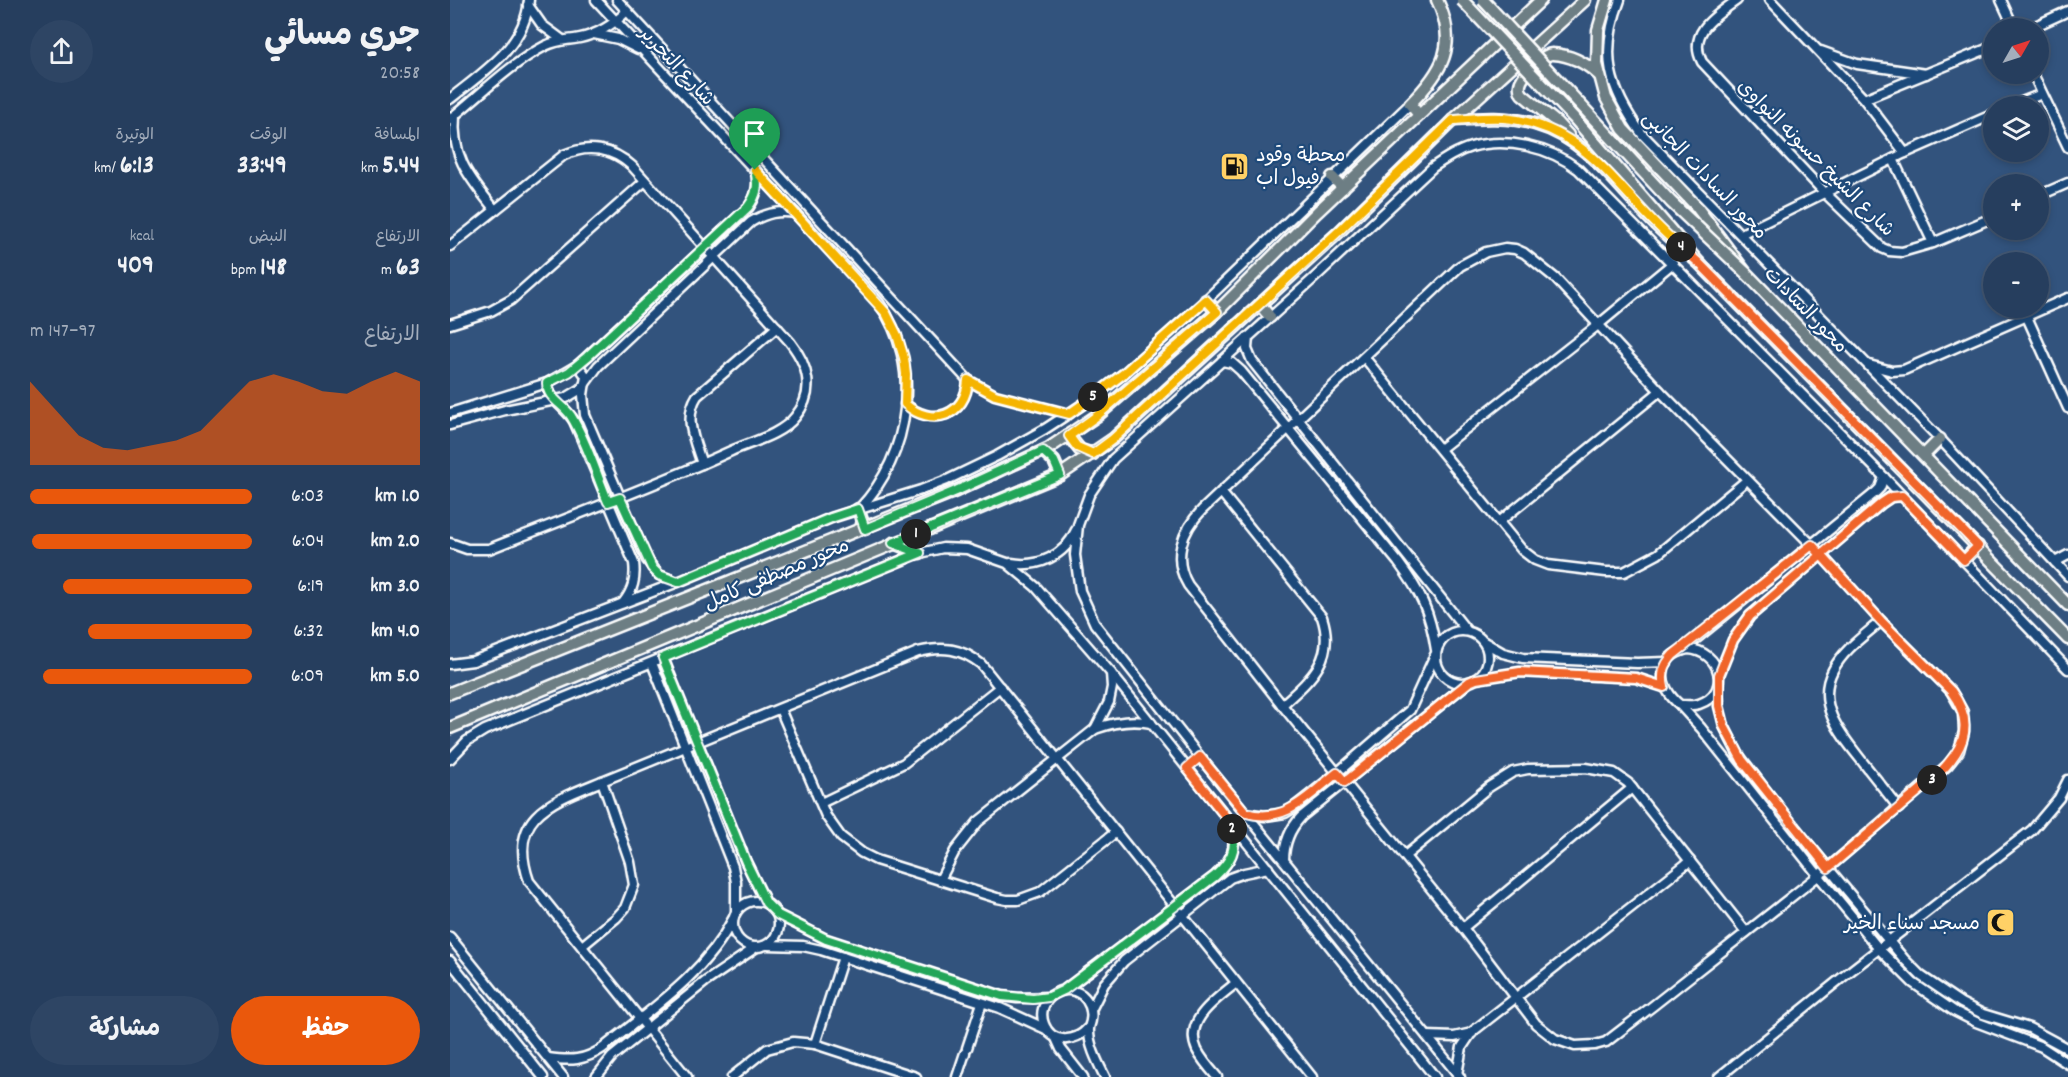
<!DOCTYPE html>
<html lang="ar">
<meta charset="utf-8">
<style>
:root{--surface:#263e5e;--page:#2e4564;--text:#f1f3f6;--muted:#a4aebc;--line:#425773;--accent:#ea580c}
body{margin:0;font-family:Dekko,"Playpen Sans Arabic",sans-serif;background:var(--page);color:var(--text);direction:rtl;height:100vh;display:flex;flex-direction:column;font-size:22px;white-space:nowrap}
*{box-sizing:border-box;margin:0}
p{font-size:20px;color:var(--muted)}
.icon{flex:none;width:33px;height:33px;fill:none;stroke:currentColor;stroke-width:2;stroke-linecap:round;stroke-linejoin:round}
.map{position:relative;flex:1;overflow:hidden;direction:ltr}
.drawer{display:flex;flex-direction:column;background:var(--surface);width:450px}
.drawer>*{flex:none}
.needle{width:39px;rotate:51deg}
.controls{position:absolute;left:1533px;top:18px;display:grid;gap:12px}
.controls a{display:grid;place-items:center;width:66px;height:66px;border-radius:50%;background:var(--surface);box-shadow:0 3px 9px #0003,0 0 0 2px var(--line);font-size:30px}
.pin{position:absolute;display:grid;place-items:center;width:51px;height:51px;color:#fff;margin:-62px -26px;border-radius:50% 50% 50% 0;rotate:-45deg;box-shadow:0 0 6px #0007}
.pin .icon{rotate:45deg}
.km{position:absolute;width:30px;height:30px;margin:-15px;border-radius:50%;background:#222;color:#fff;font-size:16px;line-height:30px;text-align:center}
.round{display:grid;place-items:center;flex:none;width:63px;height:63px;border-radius:32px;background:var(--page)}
.summary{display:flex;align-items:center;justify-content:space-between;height:102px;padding:0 30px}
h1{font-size:33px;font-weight:700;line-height:45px}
.figures{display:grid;grid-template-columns:repeat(3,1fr);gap:9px;height:102px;padding:6px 30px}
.figures div{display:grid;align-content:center}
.figures b{font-size:26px;font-weight:700}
.figures small{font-size:16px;font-weight:400}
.figures p{font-size:16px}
.chart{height:168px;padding:12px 30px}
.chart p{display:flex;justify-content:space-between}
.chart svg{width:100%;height:108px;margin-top:6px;fill:var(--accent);opacity:.7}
.cta{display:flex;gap:12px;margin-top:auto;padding:12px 30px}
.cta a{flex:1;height:69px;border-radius:36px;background:var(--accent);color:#fff;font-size:24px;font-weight:700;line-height:69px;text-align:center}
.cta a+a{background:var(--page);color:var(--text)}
ul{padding:0 30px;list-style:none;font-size:20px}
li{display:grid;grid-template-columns:96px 72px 1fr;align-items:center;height:45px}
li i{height:15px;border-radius:8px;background:var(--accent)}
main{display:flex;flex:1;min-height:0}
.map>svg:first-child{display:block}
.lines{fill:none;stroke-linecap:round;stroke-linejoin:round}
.minor-casing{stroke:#fff;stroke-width:13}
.major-casing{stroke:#fff;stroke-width:15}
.minor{stroke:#1f4a7a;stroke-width:8}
.major{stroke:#6d7e84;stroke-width:10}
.major-bridge-casing{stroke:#fff;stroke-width:15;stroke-linecap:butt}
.major-bridge{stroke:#6d7e84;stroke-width:10}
.split-1-casing{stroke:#fff;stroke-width:12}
.split-2-casing{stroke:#fff;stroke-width:12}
.split-3-casing{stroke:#fff;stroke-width:12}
.split-4-casing{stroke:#fff;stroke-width:12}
.split-5-casing{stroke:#fff;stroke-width:12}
.split-6-casing{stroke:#fff;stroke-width:12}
.split-1{stroke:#22a559;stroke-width:8}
.split-2{stroke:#22a559;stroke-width:8}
.split-3{stroke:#f0652b;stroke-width:8}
.split-4{stroke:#f0652b;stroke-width:8}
.split-5{stroke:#f5b400;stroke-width:8}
.split-6{stroke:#f5b400;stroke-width:8}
.labels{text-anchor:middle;stroke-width:4.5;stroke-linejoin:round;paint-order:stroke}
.street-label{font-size:20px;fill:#fff;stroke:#1f4a7a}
.poi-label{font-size:20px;fill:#fff;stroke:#1f4a7a;text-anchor:start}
</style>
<main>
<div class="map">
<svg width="1618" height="1077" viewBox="0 0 1618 1077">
<rect width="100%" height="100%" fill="#32537d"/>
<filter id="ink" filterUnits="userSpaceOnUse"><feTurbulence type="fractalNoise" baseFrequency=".0167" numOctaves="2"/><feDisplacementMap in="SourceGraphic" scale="12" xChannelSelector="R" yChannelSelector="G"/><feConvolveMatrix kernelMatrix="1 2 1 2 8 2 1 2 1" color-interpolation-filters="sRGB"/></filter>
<g filter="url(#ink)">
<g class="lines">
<defs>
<g id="minor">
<path d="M 146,0 L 429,303 C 473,365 461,455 409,509"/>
<polyline points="167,0 518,380 545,395 619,414"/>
<path d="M 1170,0 C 1149,54 1159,89 1192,134 L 1490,439 L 1618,576"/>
<path d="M 1287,0 C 1265,16 1237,33 1252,62 L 1375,193 L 1432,248 L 1439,251 L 1452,252 L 1483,243 L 1544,217"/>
<polyline points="1320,0 1414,99 1455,153"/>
<polyline points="1551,0 1564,28"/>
<polyline points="78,5 92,25 111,39"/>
<polyline points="1581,28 1618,11"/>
<polyline points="144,34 168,39 188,49"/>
<polyline points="1371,51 1407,64 1476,74"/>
<polyline points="1583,74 1618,147"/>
<path d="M 0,99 C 33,72 75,47 79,0"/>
<polyline points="1414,99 1544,46"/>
<polyline points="1561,106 1592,94"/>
<path d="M 5,115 C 1,158 20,178 45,210"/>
<path d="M 0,119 C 30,95 60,64 95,46 C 110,39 115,41 130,38 C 149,34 163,25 177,11"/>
<polyline points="1443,159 1483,243"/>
<polyline points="1588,196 1618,183"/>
<polyline points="1291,234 1455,153 1544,114"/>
<path d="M 0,246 L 114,155 C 138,144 162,148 182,166 L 340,342 C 358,365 366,392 345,417 C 331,435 301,442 281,451 C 202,487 120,517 39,549 L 17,549 L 0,543"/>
<path d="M 1055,248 L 1065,249 L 1074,253 L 1105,278 L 1210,391 L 1362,545 L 1431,621 L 1501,691 L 1513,712 L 1514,731 L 1509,751 L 1498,765 L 1378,868 L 1204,1005 L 1156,1042 L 1145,1045 L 1125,1046 L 1105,1039 L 1086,1024 L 1013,928 L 832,705 L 738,585 C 722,558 732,531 752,510 L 1010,266 L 1036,252 Z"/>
<polyline points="1577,317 1618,408"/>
<polyline points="0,324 41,311 61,300 195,181"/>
<polyline points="798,337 797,349 802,361 1017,631"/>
<polyline points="914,357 1072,550 1085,560 1098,565 1156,572 1174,572 1208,554 1297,480"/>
<path d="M 772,361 L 782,363 L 791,371 L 948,562 C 971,593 980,611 986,650"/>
<polyline points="128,365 136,376 133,395 135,415 197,560 209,575 227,582"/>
<polyline points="1419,365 1442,371 1454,370 1618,298"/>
<path d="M 97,383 C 98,399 116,408 124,421 L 184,563 C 186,579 183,590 173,603"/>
<path d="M 455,404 C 482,427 516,416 518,380"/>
<path d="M 0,413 L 97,383 L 128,365 L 299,207 C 307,196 309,185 306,171"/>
<path d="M 0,425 L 55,410 L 116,398 L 131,389 L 148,366 L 301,222 C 316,213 329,210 345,213"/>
<polyline points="990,449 1148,325 1223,263"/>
<path d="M 252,464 C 245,442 233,418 247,396 L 327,327"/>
<path d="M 771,492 L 872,617 C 886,659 860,680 832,705"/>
<polyline points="1049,522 1210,391"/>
<polyline points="1605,562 1618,555"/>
<path d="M 561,563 C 588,568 615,556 626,530"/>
<path d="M 1431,621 C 1415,635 1393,650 1383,670 C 1364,706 1394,738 1415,765 C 1426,779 1438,794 1449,808"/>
<circle cx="1012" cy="657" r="26"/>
<polyline points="1034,642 1053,653 1073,658 1187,663 1217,662"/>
<path d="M 1238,649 C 1271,651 1282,693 1249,704 C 1243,706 1236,705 1230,705 C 1207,687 1205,656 1238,649 Z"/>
<polyline points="1231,651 1426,492 1430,488 1434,477"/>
<polyline points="213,658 296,862 316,903"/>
<polyline points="202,663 283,867 286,882 286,912"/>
<polyline points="0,664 23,661 228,582 381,518 471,490 497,480 547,456 595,429 638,401 673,374 756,300 960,104"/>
<polyline points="1269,675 1283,640 1300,616 1432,503 1441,497 1452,496"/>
<polyline points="1026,679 1070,672 1186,678 1214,687"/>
<polyline points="1268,686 1269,706 1274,726 1288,754 1339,821 1454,959 1471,976 1511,1003 1533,1014 1579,1028 1618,1049"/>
<polyline points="1230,705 1251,728 1368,875 1429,949 1463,983 1504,1011 1526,1022 1592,1047 1618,1064"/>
<polyline points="330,709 376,816 391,837 412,853 426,860 547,898 557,900 568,900 590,892 666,832"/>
<path d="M 645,729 C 664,722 681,719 701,723"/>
<polyline points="0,759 17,741 35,730 470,553 493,548 517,549 557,563 586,587 661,673 985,1077"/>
<polyline points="371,803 454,763 550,687"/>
<polyline points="796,813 815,816 835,813 843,808 887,773 960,710 985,655"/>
<polyline points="955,856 1039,787 1063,772 1078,769 1136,768 1164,773 1178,783 1296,932"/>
<path d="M 834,860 C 834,843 839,830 851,817 L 1019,682"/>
<polyline points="490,880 505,851 528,822 645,729 659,702 662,687 661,673"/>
<circle cx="306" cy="924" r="23"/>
<polyline points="328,915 376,939 552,996 567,998 599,997"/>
<polyline points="1013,928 1182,788"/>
<polyline points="0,937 113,1077"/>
<polyline points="317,945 353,946 371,950 550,1008 596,1029"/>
<polyline points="132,946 166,918 175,908 184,885 180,862 152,781"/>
<polyline points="0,961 93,1077"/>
<path d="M 614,990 L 765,876 C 781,861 788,848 781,825"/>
<polyline points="641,1010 654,984 674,961 780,878 794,873 818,868"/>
<path d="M 638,1028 C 626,1042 602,1045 594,1024 C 585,1001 612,980 632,995 C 639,1001 643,1011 641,1020 C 641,1023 639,1025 639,1029 C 638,1044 648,1063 655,1077"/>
<polyline points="977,1036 1004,1037 1022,1033"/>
<polyline points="606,1038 611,1049 633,1077"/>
<polyline points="365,1044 393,957"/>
<polyline points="517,1048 532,1003"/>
<path d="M 98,1058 C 121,1061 134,1061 153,1048 C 200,1010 255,974 283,919"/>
<polyline points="1007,1074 1012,1047 1022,1032 1240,861"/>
<polyline points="146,1077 162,1057 255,982 305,948"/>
<path d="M 237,1077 L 79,881 C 56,815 103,801 152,781 L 468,652 C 493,646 511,648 531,664 L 862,1077"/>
<polyline points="282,1077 317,1049 343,1042 365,1044 466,1077"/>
<polyline points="507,1077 515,1053"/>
<path d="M 767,1077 C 760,1069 752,1060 747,1050 C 733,1020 767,999 786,983"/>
<path d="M 1010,1077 L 750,757 L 645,624 L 630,591 L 625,555 L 628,525 L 639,495 L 663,459 L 863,279 L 983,167 C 995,159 1007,151 1021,147 C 1057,137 1099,147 1128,169 L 1434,477 L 1618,669"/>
<polyline points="1269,1077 1399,972 1582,830 1609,798 1618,780"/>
</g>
<g id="major">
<polyline points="1157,0 1148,30 1147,64 1156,98 1173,129 1246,206 1296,273 1618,605"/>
<path d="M 969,115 L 960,104 C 992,72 1009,45 987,0"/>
<path d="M 1003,120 C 1031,118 1058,116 1085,124 C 1138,139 1167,186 1204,223 C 1218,237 1234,250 1249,263 L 1618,639"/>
<path d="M 1118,135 L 1106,122 L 1072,94 C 1070,90 1069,89 1070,85 C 1071,76 1094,53 1103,54 C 1120,55 1136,63 1149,75"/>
<polyline points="882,177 893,188"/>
<polyline points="756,300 767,312"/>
<polyline points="810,305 820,317"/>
<polyline points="619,436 630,450 643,454"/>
<polyline points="593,451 604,461 610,475"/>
<polyline points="1474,455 1490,439"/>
<polyline points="408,509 415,529"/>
<polyline points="443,543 470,553"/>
<polyline points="1514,560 1528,546"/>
<polyline points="0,693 506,491 599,448 648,415 767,312 867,212 1091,0"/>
<polyline points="0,728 610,475 663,439 888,233 1003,120 1135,0"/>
</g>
</defs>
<!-- minor casing -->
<use href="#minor" class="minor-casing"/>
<!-- major casing -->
<use href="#major" class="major-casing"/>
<!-- minor -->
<use href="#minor" class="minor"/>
<!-- major -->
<use href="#major" class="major"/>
<defs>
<g id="major-bridge">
<polyline points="1012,0 1124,118 1249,263"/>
<polyline points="1033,0 1221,202 1296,273"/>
</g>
</defs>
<!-- major-bridge casing -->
<use href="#major-bridge" class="major-bridge-casing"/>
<!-- major-bridge -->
<use href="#major-bridge" class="major-bridge"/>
</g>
</g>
<g class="lines" filter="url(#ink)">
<defs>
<path id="split-1" d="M 305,170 C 309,185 307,195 298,207 L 137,357 L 119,372 L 97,383 C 97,398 113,404 121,416 C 137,442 146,474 158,502 L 170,498 L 202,568 L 209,575 L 228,582 L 381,518 L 408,509 L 415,529 L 506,491 L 593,451 L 604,461 L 610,475 L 466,534"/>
<path id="split-2" d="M 466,534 L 443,543 L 470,553 L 213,658 L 296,862 L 316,903 L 328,915 L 376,939 L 552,996 L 583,999 L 599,997 L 614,990 L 765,876 C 780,862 788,850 782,829"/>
<path id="split-3" d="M 782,829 L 780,822 L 737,768 L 750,757 L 796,813 C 836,824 858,796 887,773 L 895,782 L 1019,682 L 1026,679 L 1070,672 L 1186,678 L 1214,687 C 1211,674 1214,665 1223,655 L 1362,545 L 1431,621 L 1501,691 C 1528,727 1511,754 1482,780"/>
<polyline id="split-4" points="1231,247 1249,263 1528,546 1514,560 1452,496 1441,497 1432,503 1300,616 1283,640 1269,675 1269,706 1274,726 1292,760 1378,868 1482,780"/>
<path id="split-5" d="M 643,397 L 673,374 L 756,300 L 767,312 L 648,415 L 619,436 L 627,447 L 643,454 L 663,439 L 888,232 L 1003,120 C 1019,119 1036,117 1053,118 C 1141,125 1170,198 1231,247"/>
<path id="split-6" d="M 305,170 L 436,313 L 447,335 L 454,358 L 456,374 L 455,404 C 482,428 516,416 518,380 L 545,395 L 619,414 L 643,397"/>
</defs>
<!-- split-1 casing -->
<use href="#split-1" class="split-1-casing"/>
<!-- split-2 casing -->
<use href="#split-2" class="split-2-casing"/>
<!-- split-3 casing -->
<use href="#split-3" class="split-3-casing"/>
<!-- split-4 casing -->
<use href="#split-4" class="split-4-casing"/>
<!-- split-5 casing -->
<use href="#split-5" class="split-5-casing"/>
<!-- split-6 casing -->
<use href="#split-6" class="split-6-casing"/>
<!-- split-1 -->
<use href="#split-1" class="split-1"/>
<!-- split-2 -->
<use href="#split-2" class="split-2"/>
<!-- split-3 -->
<use href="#split-3" class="split-3"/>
<!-- split-4 -->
<use href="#split-4" class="split-4"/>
<!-- split-5 -->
<use href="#split-5" class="split-5"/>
<!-- split-6 -->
<use href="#split-6" class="split-6"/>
</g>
<!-- icons -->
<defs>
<symbol id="fuel-square" viewBox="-11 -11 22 22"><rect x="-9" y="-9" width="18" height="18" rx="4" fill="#ffd166" stroke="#1f4a7a"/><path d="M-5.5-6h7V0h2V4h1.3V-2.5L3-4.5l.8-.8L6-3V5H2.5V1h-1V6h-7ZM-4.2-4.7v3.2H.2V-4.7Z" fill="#111"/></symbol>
<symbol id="mosque-square" viewBox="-11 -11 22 22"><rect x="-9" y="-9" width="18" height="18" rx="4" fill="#ffd166" stroke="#1f4a7a"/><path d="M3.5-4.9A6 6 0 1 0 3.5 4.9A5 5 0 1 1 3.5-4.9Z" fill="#111"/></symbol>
</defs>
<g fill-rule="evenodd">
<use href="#fuel-square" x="768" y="150" width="33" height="33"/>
<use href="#mosque-square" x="1534" y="906" width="33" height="33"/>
</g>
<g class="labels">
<!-- street labels -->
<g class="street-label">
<text transform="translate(228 65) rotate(47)" y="7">شارع التحرير</text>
<text transform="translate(1367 157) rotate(45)" y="7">شارع الشيخ حسونه النواوى</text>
<text transform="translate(1256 174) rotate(46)" y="7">محور السادات الجانبى</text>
<text transform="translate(1357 309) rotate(46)" y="7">محور السادات</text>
<text transform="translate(326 573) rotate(-23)" y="7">محور مصطفى كامل</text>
</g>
<!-- poi labels -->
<g class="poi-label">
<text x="806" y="161">محطة وقود<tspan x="806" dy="23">فيول اب</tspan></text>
<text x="1530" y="929" text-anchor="end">مسجد سناء الخير</text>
</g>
</g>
</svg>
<div class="controls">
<a><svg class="needle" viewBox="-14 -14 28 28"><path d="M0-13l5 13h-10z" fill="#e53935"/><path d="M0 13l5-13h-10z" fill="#a4aebc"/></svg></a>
<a><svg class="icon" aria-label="layers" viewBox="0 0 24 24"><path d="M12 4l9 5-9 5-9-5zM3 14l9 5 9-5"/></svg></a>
<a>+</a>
<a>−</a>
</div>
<div class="pin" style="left:305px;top:170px;background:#1e9e55"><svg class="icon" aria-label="arrive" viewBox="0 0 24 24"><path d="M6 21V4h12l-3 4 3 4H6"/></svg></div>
<b class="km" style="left:466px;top:534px">1</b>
<b class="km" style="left:782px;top:829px">2</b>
<b class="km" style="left:1482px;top:780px">3</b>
<b class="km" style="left:1231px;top:247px">4</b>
<b class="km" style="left:643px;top:397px">5</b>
</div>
<section class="drawer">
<div class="summary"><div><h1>جري مسائي</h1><p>20:58</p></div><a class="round"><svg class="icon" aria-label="share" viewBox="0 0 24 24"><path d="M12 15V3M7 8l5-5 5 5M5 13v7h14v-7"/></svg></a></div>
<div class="figures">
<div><p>المسافة</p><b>5.44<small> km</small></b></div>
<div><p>الوقت</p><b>33:49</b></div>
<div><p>الوتيرة</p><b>6:13<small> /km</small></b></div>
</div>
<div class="figures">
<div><p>الارتفاع</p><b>63<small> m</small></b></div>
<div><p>النبض</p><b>148<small> bpm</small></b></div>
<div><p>kcal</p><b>409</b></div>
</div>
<div class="chart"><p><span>الارتفاع</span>97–147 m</p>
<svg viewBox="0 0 160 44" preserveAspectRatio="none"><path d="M0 44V10L10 21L20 32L30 37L40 38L50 36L60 34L70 30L80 20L90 10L100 7L110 10L120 14L130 15L140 10L150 6L160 10V44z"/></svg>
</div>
<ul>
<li><b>1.0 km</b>6:03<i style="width:100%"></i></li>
<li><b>2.0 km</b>6:04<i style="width:99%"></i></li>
<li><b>3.0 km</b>6:19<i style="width:85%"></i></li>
<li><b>4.0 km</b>6:32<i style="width:74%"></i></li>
<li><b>5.0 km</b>6:09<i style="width:94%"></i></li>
</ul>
<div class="cta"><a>حفظ</a><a>مشاركة</a></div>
</section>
</main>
